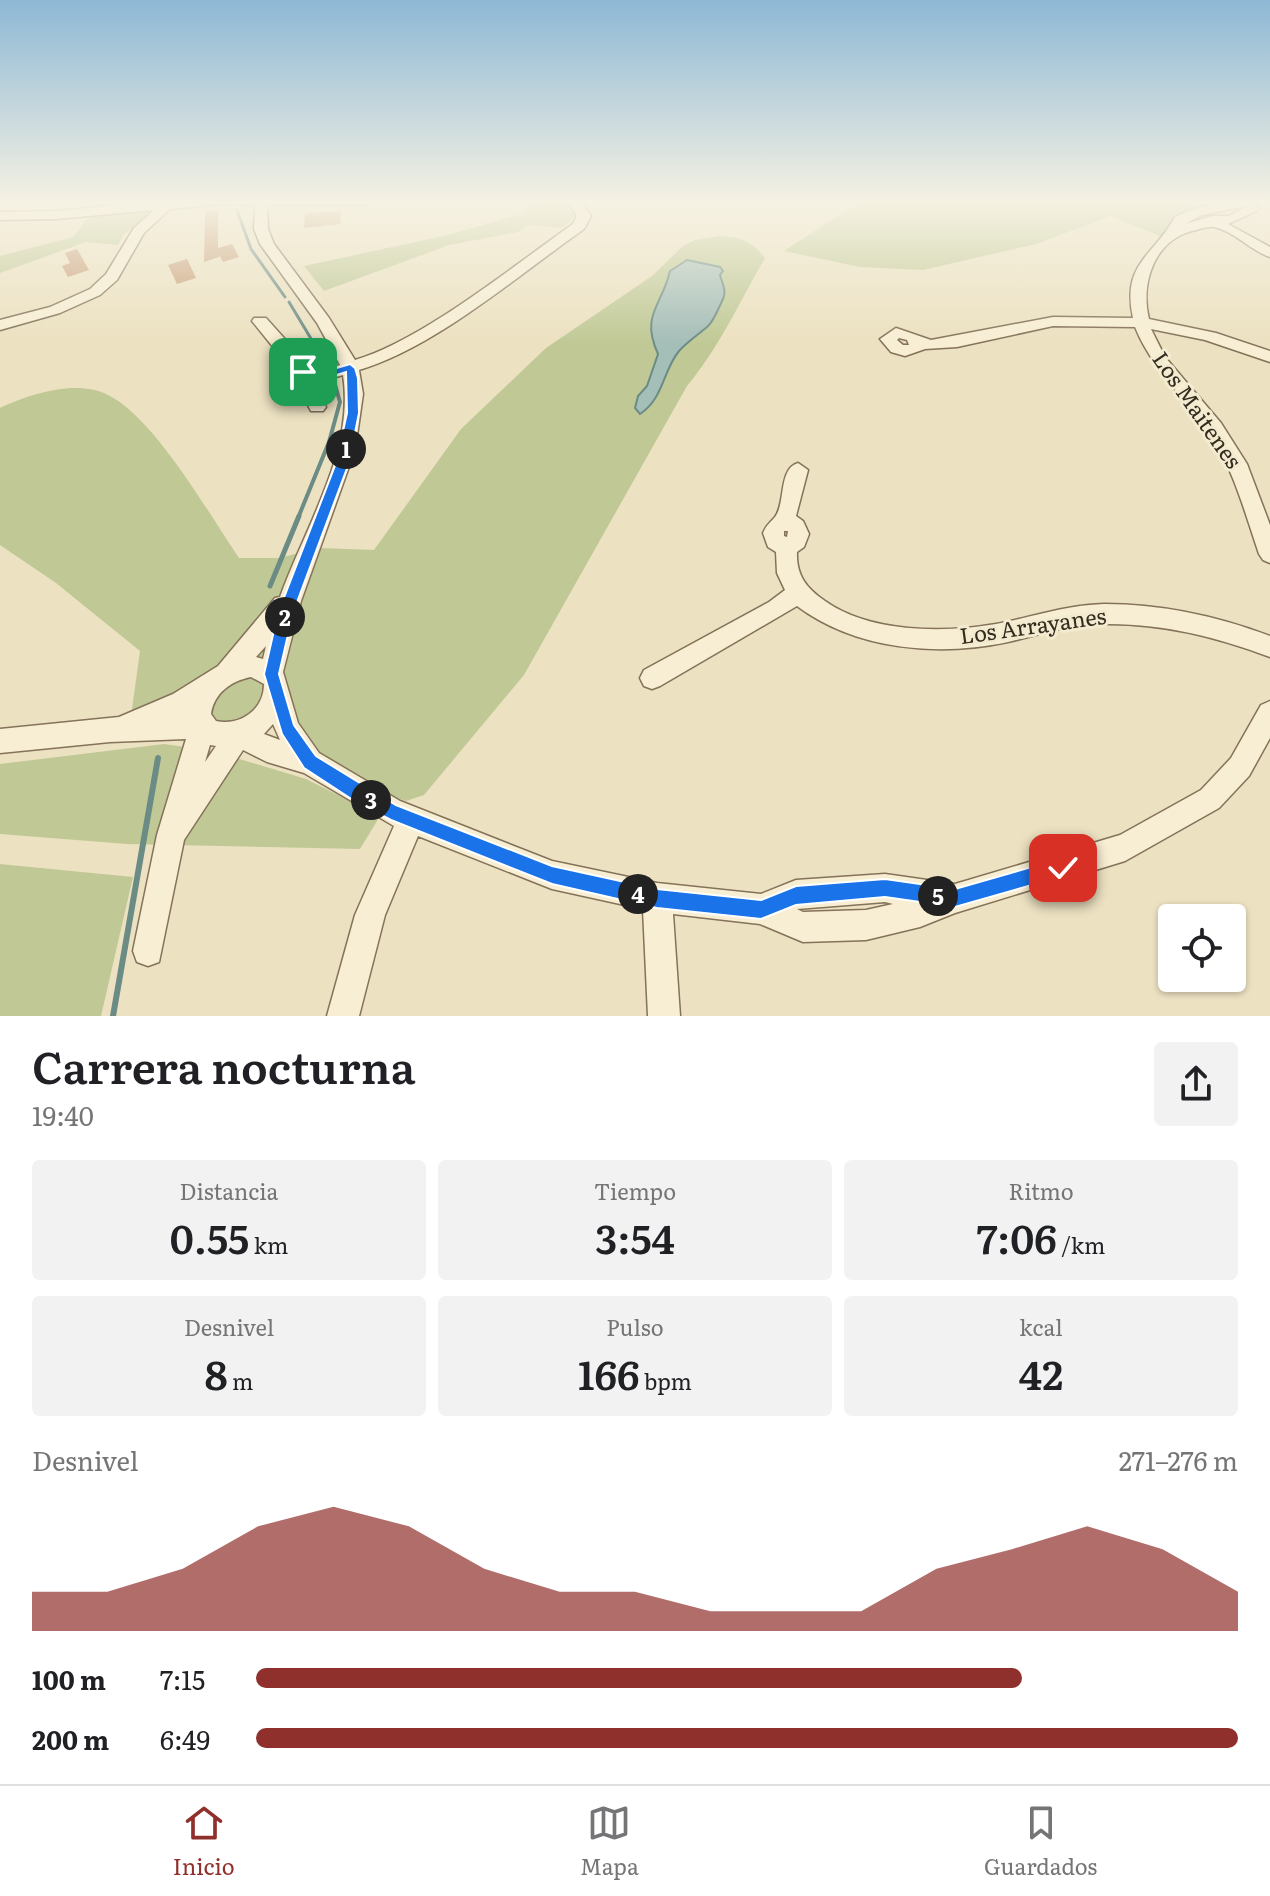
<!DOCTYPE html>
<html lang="es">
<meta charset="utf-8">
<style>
:root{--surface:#fff;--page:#f2f2f2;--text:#202124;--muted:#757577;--line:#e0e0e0;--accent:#90302c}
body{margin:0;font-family:Literata,serif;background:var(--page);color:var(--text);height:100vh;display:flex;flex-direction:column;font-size:30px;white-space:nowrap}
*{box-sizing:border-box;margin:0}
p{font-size:26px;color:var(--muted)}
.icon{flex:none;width:44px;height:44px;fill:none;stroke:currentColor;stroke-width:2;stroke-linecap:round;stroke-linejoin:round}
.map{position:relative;height:1016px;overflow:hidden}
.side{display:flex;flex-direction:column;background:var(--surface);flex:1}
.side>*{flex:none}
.buttons{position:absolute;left:1158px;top:904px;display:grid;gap:16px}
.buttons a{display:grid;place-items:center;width:88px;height:88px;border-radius:8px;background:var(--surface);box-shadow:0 2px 6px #0004;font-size:40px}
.pin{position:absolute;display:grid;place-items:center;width:68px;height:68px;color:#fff;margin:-34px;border-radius:16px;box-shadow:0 4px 12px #0006}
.km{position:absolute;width:40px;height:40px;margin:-20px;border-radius:50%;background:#222;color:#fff;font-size:22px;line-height:40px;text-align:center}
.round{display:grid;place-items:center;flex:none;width:84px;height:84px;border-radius:8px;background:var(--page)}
.summary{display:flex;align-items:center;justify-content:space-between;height:136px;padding:0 32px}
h1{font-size:44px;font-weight:600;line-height:60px}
.figures{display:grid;grid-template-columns:repeat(3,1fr);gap:12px;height:136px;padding:8px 32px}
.figures div{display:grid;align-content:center;border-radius:8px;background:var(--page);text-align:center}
.figures b{font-size:40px;font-weight:600}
.figures small{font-size:22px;font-weight:400}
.figures p{font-size:22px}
.chart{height:224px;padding:16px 32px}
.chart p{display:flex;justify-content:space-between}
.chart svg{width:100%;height:144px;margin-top:8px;fill:var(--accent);opacity:.7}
ul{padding:0 32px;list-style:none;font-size:26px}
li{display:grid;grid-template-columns:128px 96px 1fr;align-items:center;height:60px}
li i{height:20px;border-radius:10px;background:var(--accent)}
.tab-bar{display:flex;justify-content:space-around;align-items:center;height:112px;border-top:2px solid var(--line);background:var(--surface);font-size:22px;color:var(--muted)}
.tab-bar a{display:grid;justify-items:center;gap:4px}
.tab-bar .current{color:var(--accent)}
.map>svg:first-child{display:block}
.green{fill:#c0c996}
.water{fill:#a4beb8;stroke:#6b8b85;stroke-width:2}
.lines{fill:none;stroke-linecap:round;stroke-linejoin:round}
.stream-far3{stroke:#6b8b85;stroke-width:3}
.stream-far2{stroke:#6b8b85;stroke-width:4}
.stream-far1{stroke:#6b8b85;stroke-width:5}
.stream{stroke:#6b8b85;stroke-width:6}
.building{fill:#c89e78}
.minor-casing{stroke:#847259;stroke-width:3}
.minor{fill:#f7eed4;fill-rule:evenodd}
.route{fill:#1a73e8;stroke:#fff;stroke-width:2}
.labels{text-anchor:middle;stroke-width:6;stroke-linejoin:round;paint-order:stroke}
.street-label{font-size:22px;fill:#352a1d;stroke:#f3ebd0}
</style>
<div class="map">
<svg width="1270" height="1016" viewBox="0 0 1270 1016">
<rect width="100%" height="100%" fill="#ece1c1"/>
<!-- green -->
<g class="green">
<polygon points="533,201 565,201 575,208 577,215 562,228 529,225 518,232 449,245 324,291 304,266 448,235 521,214"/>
<polygon points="868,201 1241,201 1210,209 1162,237 1111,216 1036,244 923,270 860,267 784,251 856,204"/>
<polygon points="144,210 151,212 149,215 123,235 118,245 86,242 0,273 0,256 73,237 86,220 99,215"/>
<path d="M 720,236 C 741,237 751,241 765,258 C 740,301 719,348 687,386 L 524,675 L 424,795 L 406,801 L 379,792 L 315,751 L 291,718 L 265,663 L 131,716 L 140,651 L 56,583 L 0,545 L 0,408 C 30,394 77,379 108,395 C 154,417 209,514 239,558 L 279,558 L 319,548 L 374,550 L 461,429 L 546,348 L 652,276 L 683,246 L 695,240 Z"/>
<polygon points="265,674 272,699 223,732 203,706 223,679"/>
<polygon points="164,744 213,751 306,779 380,816 360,849 127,844 0,834 0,764"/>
<polygon points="0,864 133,877 101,1016 0,1016"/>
</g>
<!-- water -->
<path class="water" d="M 687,260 L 720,267 L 723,271 L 720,275 C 722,283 727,291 723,299 C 719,307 714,321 708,326 C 698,335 688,341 679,351 C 663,370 664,398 640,414 L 635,408 L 638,396 L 647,386 L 658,354 C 640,315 662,306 670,271 Z"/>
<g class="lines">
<!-- stream-far3 -->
<g class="stream-far3">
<polyline points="237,210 251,249 285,297"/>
<polyline points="289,302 313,342"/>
</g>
<!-- stream-far2 -->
<g class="stream-far2">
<polyline points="312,340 320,353"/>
<polyline points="298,518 329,442 340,402 334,381"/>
</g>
<!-- stream-far1 -->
<polyline class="stream-far1" points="270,586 299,516"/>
<!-- stream -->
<polyline class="stream" points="113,1016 158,758"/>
</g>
<!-- building -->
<g class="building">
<polygon points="218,209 218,248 232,244 239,257 223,262 219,255 219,257 204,262 205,212"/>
<polygon points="341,211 340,224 304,228 305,213"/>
<polygon points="77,249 89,270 68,277 62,266 70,263 65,253"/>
<polygon points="187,259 196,278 177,284 168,265"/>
</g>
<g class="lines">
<defs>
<g id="minor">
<path d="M 163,201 L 377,201 L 371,205 L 267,205 L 268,229 L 274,244 L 329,318 L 355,360 C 423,340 513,266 573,224 L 577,216 L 568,201 L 580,201 L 591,216 L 584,229 C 517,276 436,347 359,370 L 363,394 L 355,450 L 301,601 L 283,672 L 298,723 L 319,753 L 400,801 L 552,861 L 657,883 L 761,894 L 796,880 L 885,874 L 955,884 L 1120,835 L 1201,790 L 1231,758 L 1261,705 L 1270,701 L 1270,738 L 1249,776 L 1219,808 L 1125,861 L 955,913 L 920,927 L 866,940 L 803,942 L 760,924 L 673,914 L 680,1016 L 648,1016 L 643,909 L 552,889 L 418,836 L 385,915 L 359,1016 L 327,1016 L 355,915 L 394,826 L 304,773 L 267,762 L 243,750 L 184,840 L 159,962 L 148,966 L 137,962 L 133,951 L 157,835 L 186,739 L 110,742 L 0,753 L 0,729 L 119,717 L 173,694 L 218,666 L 275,598 L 280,597 C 305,527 355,451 343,375 L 315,383 L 326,407 L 323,411 L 311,411 L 286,363 L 252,321 L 254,318 L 266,318 L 292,347 L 310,374 L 340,365 L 317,323 L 260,244 L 254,229 L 255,205 L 220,204 L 170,209 L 144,233 L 117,280 L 100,295 L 60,313 L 0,330 L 0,320 L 50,307 L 90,289 L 106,274 L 134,228 L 154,210 L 56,219 L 0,220 L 0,212 L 56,211 ZM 266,646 L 263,659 L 256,657 ZM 251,677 L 264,684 C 264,710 240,726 216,721 L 211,714 C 214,693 231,681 251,677 ZM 273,724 L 280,740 L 264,734 ZM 210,745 L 216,746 L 205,762 ZM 885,902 L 893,904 L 866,910 L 803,912 L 797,909 Z"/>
<path d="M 1232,201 L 1257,201 L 1253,204 L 1258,208 L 1257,211 L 1228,224 L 1270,247 L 1270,257 C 1251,251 1234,231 1214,227 C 1209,226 1201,229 1196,230 C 1155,238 1140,282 1149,319 L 1216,333 L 1270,351 L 1270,362 L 1205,340 L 1151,329 L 1165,357 L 1221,423 L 1247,464 L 1270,525 L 1270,563 L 1263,560 L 1259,554 C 1245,513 1234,470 1210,434 C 1185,397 1152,369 1135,327 L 1053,326 L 957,347 L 925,349 L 905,356 L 891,352 L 880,339 L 896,328 L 931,340 L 1053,317 L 1133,318 C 1121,263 1154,256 1175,217 L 1193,209 ZM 1247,206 L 1229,216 L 1212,216 L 1185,224 L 1202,215 ZM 899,338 L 907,340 L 909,345 L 903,345 L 897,340 Z"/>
<path d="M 798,463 L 808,470 L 796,516 L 803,521 L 809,534 L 804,547 L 797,552 C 796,575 806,588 825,601 C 870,633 944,633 996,624 C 1032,617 1067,605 1104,604 C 1161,604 1217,616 1270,636 L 1270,657 C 1216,637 1162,623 1103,624 C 1070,624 1039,635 1008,642 C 938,657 856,650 797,606 L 660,686 L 652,689 L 644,686 L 640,678 L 644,670 L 769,602 L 785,590 L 777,573 L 776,552 L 768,547 L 763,533 C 767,524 770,523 775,517 C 786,503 778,469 798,463 ZM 784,531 L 788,531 L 787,537 L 784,536 Z"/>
</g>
</defs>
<!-- minor casing -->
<use href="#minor" class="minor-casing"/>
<!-- minor -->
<use href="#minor" class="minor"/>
</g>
<!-- sky -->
<linearGradient id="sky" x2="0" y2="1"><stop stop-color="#8db8d5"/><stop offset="0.59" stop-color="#f6f2e3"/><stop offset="1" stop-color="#f6f2e3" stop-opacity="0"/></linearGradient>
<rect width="1270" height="343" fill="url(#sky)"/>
<!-- route -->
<polygon class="route" points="350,364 355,368 358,378 359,413 349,463 293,613 279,674 294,725 316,756 396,805 552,866 657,889 761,900 796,886 885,879 955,889 1063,858 1070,861 1073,868 1070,874 955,907 885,897 796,905 761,919 657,908 552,884 391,820 356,802 304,768 282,734 264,674 278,613 336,463 347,413 346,372 307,384 303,383 298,372 307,370 310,376"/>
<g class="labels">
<!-- street labels -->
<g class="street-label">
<text transform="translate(1197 410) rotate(55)" y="8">Los Maitenes</text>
<text transform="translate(1033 626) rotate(-8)" y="8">Los Arrayanes</text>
</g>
</g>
</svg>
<div class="buttons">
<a><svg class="icon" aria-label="locate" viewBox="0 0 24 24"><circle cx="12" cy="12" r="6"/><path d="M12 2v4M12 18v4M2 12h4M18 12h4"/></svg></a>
</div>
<div class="pin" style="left:303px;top:372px;background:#1e9e55"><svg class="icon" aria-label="arrive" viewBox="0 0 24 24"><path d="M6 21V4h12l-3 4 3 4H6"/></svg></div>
<div class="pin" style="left:1063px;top:868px;background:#d93025"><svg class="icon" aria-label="check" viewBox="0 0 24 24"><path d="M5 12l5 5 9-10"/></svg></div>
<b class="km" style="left:346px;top:449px">1</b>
<b class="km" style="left:285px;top:617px">2</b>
<b class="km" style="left:371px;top:800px">3</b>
<b class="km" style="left:638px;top:894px">4</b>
<b class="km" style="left:938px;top:896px">5</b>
</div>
<section class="side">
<div class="summary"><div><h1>Carrera nocturna</h1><p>19:40</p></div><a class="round"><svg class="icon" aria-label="share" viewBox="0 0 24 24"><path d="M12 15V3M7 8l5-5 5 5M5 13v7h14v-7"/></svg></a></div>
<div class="figures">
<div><p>Distancia</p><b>0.55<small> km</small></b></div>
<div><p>Tiempo</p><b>3:54</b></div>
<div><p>Ritmo</p><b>7:06<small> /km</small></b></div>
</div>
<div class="figures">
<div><p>Desnivel</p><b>8<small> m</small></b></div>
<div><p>Pulso</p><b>166<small> bpm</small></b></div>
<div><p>kcal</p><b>42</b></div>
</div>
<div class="chart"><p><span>Desnivel</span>271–276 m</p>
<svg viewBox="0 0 160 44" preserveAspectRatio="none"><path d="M0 44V32L10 32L20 25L30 12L40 6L50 12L60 25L70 32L80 32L90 38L100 38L110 38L120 25L130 19L140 12L150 19L160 32V44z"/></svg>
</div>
<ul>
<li><b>100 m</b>7:15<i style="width:78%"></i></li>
<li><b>200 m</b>6:49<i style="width:100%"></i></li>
</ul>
</section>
<nav class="tab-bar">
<a class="current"><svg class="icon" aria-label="home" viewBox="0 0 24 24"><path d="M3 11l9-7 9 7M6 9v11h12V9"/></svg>Inicio</a>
<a><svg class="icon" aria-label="map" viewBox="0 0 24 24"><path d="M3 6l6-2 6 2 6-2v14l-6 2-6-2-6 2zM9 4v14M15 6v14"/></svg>Mapa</a>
<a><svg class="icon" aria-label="saved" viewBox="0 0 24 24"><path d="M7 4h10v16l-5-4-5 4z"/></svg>Guardados</a>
</nav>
